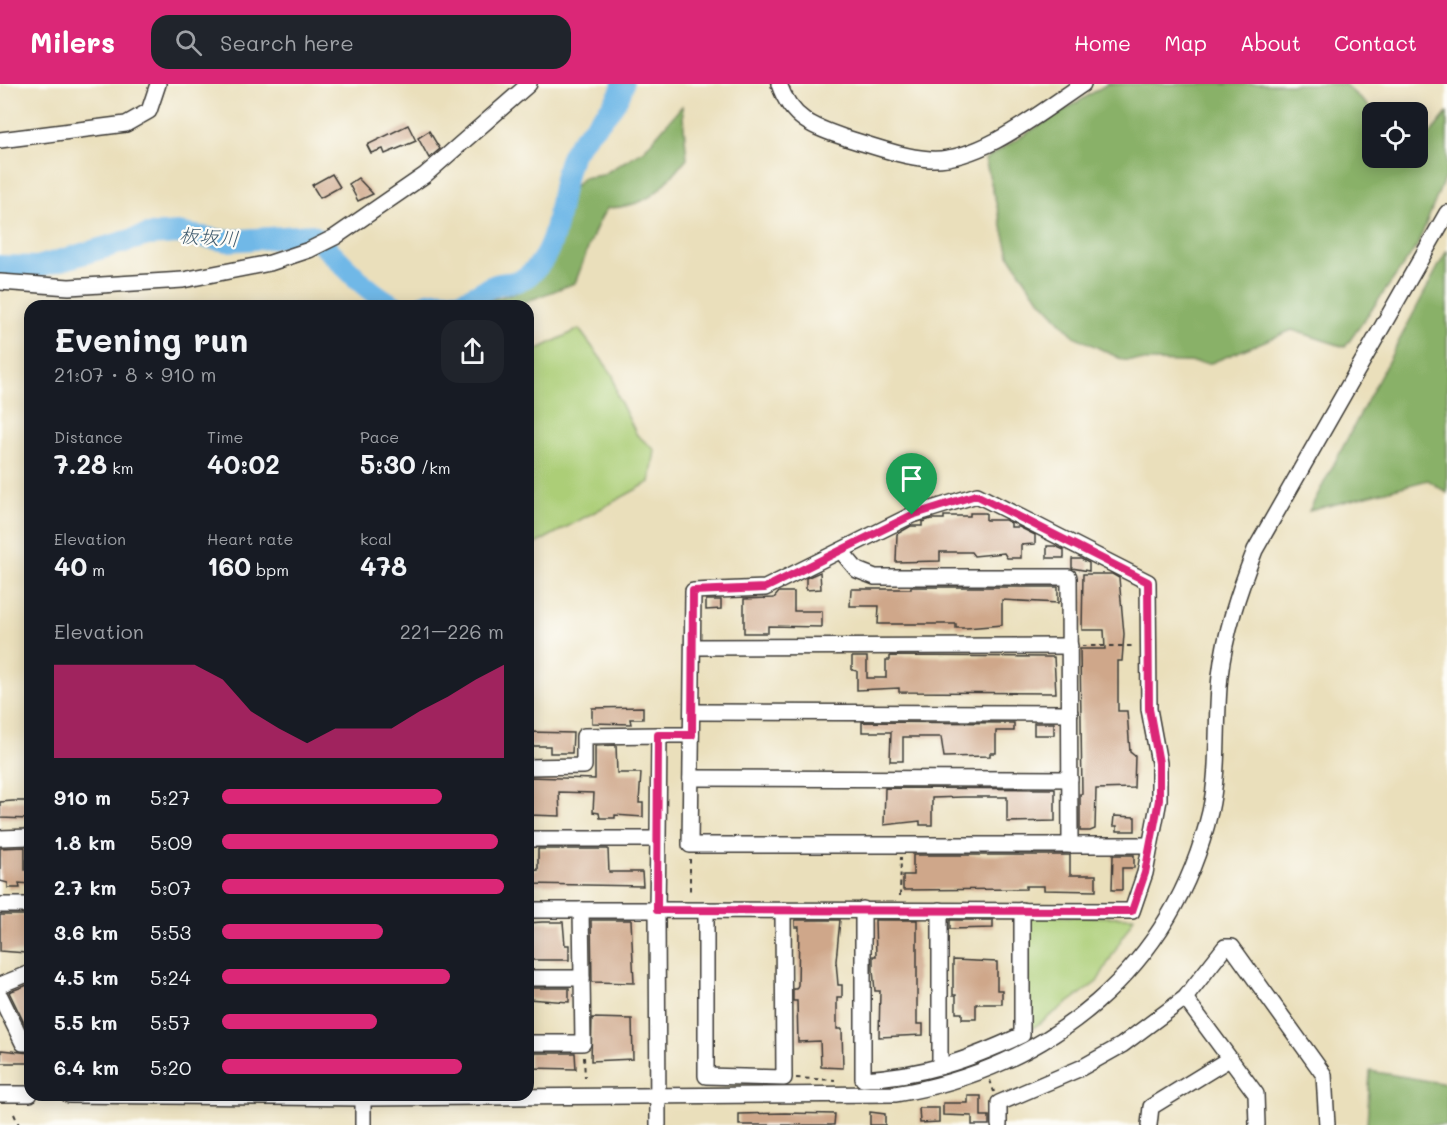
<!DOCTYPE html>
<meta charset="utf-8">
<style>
:root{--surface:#171b24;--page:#20242c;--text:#f1f3f6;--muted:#9ea1a6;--accent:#db2777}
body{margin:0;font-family:Mali,"Klee One",sans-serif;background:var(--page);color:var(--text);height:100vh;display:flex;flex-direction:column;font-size:22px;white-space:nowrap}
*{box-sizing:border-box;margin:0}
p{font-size:20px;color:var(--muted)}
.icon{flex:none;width:33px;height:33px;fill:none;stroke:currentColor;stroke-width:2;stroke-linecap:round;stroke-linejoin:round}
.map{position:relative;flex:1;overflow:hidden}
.drawer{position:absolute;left:24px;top:216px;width:510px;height:801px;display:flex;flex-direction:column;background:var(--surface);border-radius:18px;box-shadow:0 3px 15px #0003}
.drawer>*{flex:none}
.buttons{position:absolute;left:1362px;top:18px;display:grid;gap:12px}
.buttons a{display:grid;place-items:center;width:66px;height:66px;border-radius:12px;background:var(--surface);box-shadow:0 3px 15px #0003;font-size:30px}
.pin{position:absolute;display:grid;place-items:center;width:51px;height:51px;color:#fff;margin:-62px -26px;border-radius:50% 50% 50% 0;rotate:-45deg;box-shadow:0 0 6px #0007}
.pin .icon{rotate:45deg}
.round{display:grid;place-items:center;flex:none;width:63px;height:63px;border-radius:18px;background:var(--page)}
.head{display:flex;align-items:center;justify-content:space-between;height:102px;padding:0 30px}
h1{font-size:33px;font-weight:800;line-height:45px}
.metrics{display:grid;grid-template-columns:repeat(3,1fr);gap:9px;height:102px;padding:6px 30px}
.metrics div{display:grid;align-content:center}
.metrics b{font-size:26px;font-weight:800}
.metrics small{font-size:16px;font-weight:400}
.metrics p{font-size:16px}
.chart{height:168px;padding:12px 30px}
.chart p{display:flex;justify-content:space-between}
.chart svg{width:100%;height:108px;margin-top:6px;fill:var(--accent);opacity:.7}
ul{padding:0 30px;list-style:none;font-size:20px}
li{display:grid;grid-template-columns:96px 72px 1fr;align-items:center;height:45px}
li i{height:15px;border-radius:8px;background:var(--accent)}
header{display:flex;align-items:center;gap:36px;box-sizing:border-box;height:84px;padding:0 30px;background:var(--accent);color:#fff}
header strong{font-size:28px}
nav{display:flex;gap:33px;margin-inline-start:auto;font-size:21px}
.search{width:420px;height:54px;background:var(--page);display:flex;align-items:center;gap:15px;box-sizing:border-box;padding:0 21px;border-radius:18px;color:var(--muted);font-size:22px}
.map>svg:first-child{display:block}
.green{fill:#acce77;stroke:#64754a;stroke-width:1.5}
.forest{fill:#89b168;stroke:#526642;stroke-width:1.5}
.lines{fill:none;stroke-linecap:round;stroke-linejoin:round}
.river{stroke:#70b8e7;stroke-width:22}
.building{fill:#cfa78a}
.minor-casing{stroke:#3b3934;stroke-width:18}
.path{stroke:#3b3934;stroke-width:2;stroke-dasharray:4.5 4.5;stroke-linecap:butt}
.minor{stroke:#fff;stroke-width:15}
.route-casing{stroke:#fff;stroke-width:12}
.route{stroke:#db2777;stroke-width:8}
.labels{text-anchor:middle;stroke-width:4.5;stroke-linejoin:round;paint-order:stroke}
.water-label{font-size:20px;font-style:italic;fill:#3e5a6d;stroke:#fdfcf7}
</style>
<header>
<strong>Milers</strong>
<div class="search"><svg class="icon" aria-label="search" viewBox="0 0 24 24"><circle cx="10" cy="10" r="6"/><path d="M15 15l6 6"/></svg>Search here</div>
<nav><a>Home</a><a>Map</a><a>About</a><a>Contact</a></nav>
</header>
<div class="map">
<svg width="1447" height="1041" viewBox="0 0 1447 1041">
<rect width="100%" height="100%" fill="#fdfcf7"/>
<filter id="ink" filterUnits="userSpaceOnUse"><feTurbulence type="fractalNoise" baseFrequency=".0167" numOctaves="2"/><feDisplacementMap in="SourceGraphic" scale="12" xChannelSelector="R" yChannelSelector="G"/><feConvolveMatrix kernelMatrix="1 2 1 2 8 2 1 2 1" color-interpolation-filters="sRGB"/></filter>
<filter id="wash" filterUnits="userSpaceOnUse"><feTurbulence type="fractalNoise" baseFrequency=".008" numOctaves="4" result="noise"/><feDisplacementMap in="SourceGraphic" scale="24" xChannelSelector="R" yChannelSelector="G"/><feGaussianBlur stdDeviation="1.35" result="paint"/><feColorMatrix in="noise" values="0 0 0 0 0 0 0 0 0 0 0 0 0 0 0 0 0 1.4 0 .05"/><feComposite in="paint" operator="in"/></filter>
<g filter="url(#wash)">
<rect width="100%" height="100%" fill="#eadfbb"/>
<!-- green -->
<g class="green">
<polygon points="579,245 613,291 617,311 637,351 655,366 650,398 528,464 528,270"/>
<polygon points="1033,832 1134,833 1097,898 1030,946 1025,839"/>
</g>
<!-- forest -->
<g class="forest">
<polygon points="1107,0 1344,0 1375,28 1372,28 1372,74 1418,74 1418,65 1447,29 1447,88 1417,162 1345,263 1292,246 1211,279 1123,276 1074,252 1033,208 1009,171 985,75"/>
<path d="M 682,22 L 687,74 C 662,104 650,123 608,124 C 596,136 583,181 575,199 L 515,222 L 468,222 L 515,209 L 545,189 L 571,107 L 582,94 L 602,91 L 644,66 Z"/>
<polygon points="1447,166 1447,409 1428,396 1309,427"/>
<polygon points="1370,987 1447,1000 1447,1041 1367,1041"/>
</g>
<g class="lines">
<!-- river -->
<g class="river">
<path d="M 0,182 L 37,183 L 148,151 L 178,149 L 227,157 L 312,151 C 340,174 361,205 395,222"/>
<path d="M 422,222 C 432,215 446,219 458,218 C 471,216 484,205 496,201 C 505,198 515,200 523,195 C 562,172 556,117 569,79 C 579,48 616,31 623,0"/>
</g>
</g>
<g id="blocks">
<!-- building -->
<g class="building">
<polygon points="408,41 416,57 385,70 383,65 371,69 367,61"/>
<polygon points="429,47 440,65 429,74 418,54"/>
<polygon points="332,90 340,103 320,114 312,101"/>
<polygon points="358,94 373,110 358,117 349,100"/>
<polygon points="970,429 986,429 986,436 1005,436 1011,439 1011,443 1019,443 1035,451 1035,460 1021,461 1021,474 1007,474 1004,469 974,472 971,468 940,468 940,477 896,478 897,450 911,442 922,442 922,438 931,435 944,435 944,432 970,432"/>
<polygon points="1047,462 1055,462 1064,466 1064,474 1047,474"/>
<polygon points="1072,475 1081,475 1089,479 1089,487 1072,484"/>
<polygon points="820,488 821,505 806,506 806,494"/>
<polygon points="1083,490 1112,490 1119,494 1124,550 1122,577 1118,577 1118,627 1127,627 1130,668 1135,672 1134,704 1096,705 1095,745 1090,747 1080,747 1080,710 1082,710 1080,565 1105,565 1104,546 1082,546"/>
<polygon points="911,503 1058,503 1058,519 1002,516 1002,541 966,544 956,544 956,540 878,540 879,522 850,522 851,505 911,505"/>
<polygon points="779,508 794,508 794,527 822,527 822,543 768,542 768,549 744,549 744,515 774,514"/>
<polygon points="706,516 721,516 721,525 706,526"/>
<polygon points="890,572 1054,573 1056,609 899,608 899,604 857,606 857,587 852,586 852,573 867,573 867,594 886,594 886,576 890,576"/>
<polygon points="643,623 643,635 630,635 631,640 592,639 592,624"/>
<polygon points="862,638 1014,639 1014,647 996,647 996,669 990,669 990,672 944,673 941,653 903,653 903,677 890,677 891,648 862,648"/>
<rect x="1034" y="639" width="20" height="12"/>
<polygon points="528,648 573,649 572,669 550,669 550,662 528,662"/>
<polygon points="616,661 617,689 641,689 639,719 643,719 643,733 615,731 615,734 600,734 599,729 593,728 594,709 559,708 560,732 528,731 528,693 595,695 595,662"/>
<polygon points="885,704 1055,705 1055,737 1007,738 1007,713 963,713 932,714 932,741 920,741 920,737 884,741"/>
<polygon points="13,717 30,717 30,735 0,734 0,718"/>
<polygon points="1114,732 1135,733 1135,747 1117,747 1117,742 1113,742"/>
<polygon points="25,763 25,786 30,786 30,800 19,799 20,804 8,804 8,799 0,797 0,764"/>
<polygon points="538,765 608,765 609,788 642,788 643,802 528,800 528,787 538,786"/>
<polygon points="913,771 1070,771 1070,791 1096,791 1096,807 1044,806 1044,802 1026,802 1026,805 903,806 903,791 913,791"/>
<polygon points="1113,771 1134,771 1134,784 1122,784 1122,806 1112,806"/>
<polygon points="0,831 30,831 26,869 0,867"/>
<polygon points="591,836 631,836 634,899 592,898"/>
<polygon points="795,836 840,836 836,877 838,901 842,901 842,913 837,913 837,945 842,945 843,984 821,983 820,957 798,958 797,917 793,917 793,905 796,905 798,901 799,843 795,843"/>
<polygon points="875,836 917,836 917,940 923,940 923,951 879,953 880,907 875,907 873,886 873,872 876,872"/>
<polygon points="950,836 993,836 993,844 950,845"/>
<polygon points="542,838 563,838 565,861 569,861 569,876 528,876 528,839"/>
<polygon points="953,876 997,878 997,906 1002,906 1002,920 976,920 976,935 962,935 962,929 956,929 956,911 953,911"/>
<polygon points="30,900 30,949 29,949 9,908"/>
<polygon points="528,904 569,904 569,918 528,915"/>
<polygon points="592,934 632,935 633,975 591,977"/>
<polygon points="1,966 30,969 30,979 1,979"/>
<polygon points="529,969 575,969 576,985 529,984"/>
<polygon points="968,1012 981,1012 981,1032 989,1032 989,1041 972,1041 972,1032 943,1031 943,1019 968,1019"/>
<polygon points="919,1024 939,1024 939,1038 920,1039"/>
<polygon points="870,1028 885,1030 885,1041 870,1041"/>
<polygon points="785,1029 835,1030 834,1041 739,1041 739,1030"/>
</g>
</g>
</g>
<g filter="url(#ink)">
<use href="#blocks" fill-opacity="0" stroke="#3b3934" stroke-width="1.5"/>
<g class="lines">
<defs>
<g id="minor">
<path d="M 779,0 C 791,35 813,43 846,54 C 873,62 902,73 930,75 C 981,78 1042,27 1083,0"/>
<polyline points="0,56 126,40 149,27 158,0"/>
<polyline points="0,198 69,203 183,196 270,179 309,166 335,153 425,91 529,0"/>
<polyline points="841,467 857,486 875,493 1069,493 1070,761"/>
<polyline points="693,563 1070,562"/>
<polyline points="692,628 1070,629"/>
<polyline points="659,651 691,651"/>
<polyline points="528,683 584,682 584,652 659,651 658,755 528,755"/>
<polyline points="691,694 1070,695"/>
<polyline points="0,754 30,753"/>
<polyline points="0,821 30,821"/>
<path d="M 863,825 L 863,995 C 925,991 966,977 1022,951 L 1022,826"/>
<polyline points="528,826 657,826 658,755"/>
<polyline points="706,826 706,992 784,994 783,826"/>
<polyline points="940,826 940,983"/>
<polyline points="528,894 582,894"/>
<polyline points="0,901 30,889"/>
<polyline points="0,912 23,959 30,959"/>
<polyline points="1185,914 1256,1010 1257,1041"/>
<polyline points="528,959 583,959 581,826"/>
<polyline points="0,1010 30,1010"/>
<path d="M 69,1011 L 363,1014 L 895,1010 C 1050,985 1173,884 1210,728 C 1220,683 1215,638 1220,592 C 1225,548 1239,507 1255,466 L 1447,129"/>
<polyline points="363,1011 363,1041"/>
<polyline points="658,1041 657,826 1132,827 1145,789 1159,716 1159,679 1149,625 1148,498 977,411 912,431 765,504 693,507 690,761 1150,761"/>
<polyline points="999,1041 999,1019 1081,984 1122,961 1185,914 1225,863 1232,863 1324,991 1327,1041"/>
<polyline points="1149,1041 1151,1023 1229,975"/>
</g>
</defs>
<!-- minor casing -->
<use href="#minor" class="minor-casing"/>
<!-- path -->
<g class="path">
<polyline points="1082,562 1136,562"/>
<polyline points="690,775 690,812"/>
<polyline points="900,812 901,773"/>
<polyline points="584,973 585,994"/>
<polyline points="796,994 835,996"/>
<polyline points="990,996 994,1008"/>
<polyline points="14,1030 19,1041"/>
</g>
<!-- minor -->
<use href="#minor" class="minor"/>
</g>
</g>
<g class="lines" filter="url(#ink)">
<defs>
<polygon id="route" points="976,411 1148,498 1149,625 1159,679 1159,716 1145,789 1132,827 657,826 658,651 692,651 693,507 765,504 912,431"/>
</defs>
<!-- route casing -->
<use href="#route" class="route-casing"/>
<!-- route -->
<use href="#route" class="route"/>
</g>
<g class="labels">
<!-- water labels -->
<g class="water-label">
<text transform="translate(209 153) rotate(4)" y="7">板坂川</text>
</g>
</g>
</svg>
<div class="buttons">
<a><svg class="icon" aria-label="locate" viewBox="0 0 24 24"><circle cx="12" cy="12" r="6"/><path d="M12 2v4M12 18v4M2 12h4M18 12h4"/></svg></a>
</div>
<div class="pin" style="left:912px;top:431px;background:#1e9e55"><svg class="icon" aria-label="arrive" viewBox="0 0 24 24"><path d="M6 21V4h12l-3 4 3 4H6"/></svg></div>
<section class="drawer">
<div class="head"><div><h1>Evening run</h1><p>21:07 · 8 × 910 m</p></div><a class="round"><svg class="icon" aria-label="share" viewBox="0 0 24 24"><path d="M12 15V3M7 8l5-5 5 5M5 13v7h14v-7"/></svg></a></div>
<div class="metrics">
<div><p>Distance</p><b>7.28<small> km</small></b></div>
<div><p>Time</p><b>40:02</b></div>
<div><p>Pace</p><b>5:30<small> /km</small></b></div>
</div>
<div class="metrics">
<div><p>Elevation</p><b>40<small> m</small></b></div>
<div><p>Heart rate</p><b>160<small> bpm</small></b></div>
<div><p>kcal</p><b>478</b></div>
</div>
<div class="chart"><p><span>Elevation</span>221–226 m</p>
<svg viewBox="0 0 160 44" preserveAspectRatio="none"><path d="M0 44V6L10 6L20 6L30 6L40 6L50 6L60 12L70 25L80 32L90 38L100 32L110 32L120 32L130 25L140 19L150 12L160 6V44z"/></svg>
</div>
<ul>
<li><b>910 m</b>5:27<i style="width:78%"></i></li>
<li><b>1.8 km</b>5:09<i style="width:98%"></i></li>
<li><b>2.7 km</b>5:07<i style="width:100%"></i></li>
<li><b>3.6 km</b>5:53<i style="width:57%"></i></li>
<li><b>4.5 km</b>5:24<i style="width:81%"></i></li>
<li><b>5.5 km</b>5:57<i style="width:55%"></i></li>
<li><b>6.4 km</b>5:20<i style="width:85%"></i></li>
</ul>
</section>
</div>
